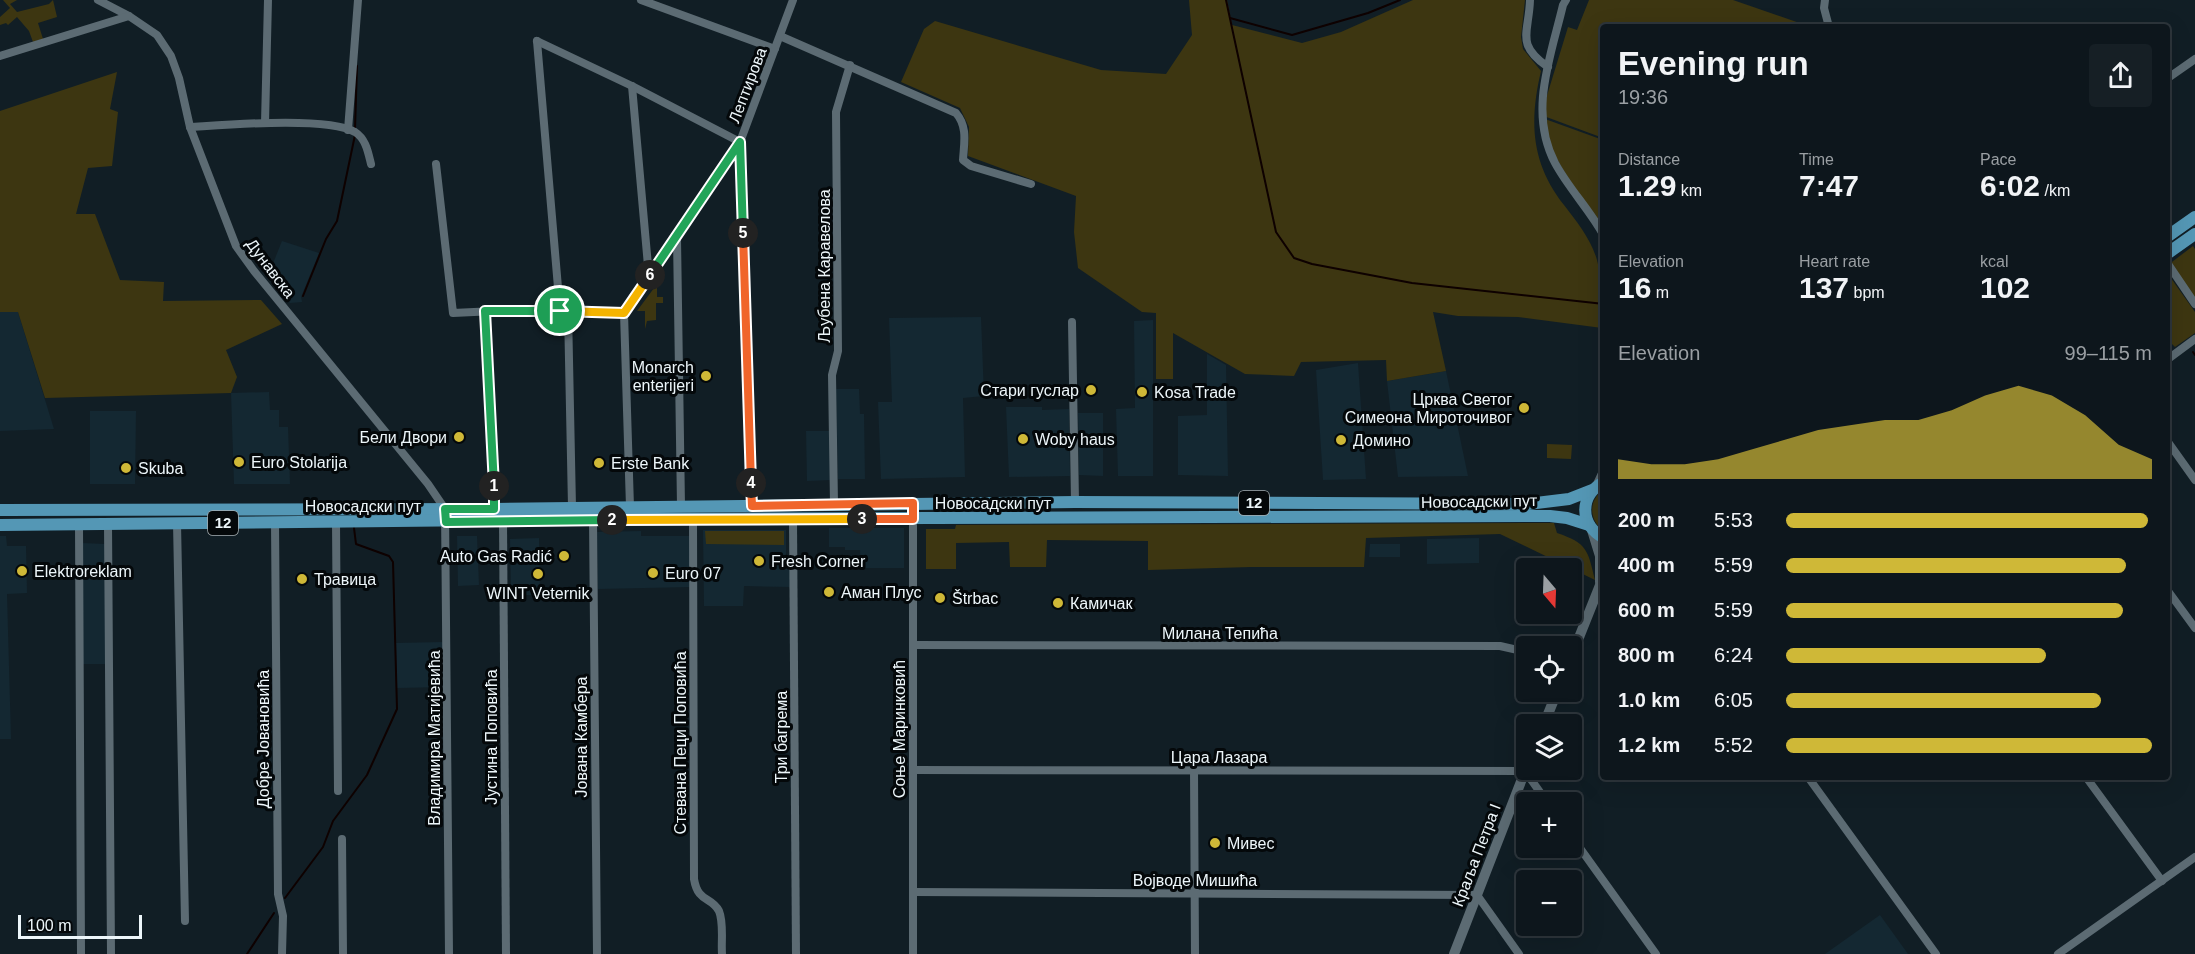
<!DOCTYPE html>
<meta charset="utf-8">
<style>
:root{--surface:#0d161c;--page:#161f25;--text:#f1f3f6;--muted:#9a9fa3;--line:#2d353b;--accent:#cfb837}
body{margin:0;font-family:Arial,sans-serif;background:var(--page);color:var(--text);height:100vh;display:flex;flex-direction:column;font-size:22px;white-space:nowrap}
*{box-sizing:border-box;margin:0}
p{font-size:20px;color:var(--muted)}
.icon{flex:none;width:33px;height:33px;fill:none;stroke:currentColor;stroke-width:2;stroke-linecap:round;stroke-linejoin:round}
.map{position:relative;flex:1;overflow:hidden}
.sheet{position:absolute;left:1600px;top:24px;width:570px;height:756px;display:flex;flex-direction:column;background:var(--surface);border-radius:6px;box-shadow:0 6px 24px #0002,0 0 0 2px var(--line)}
.sheet>*{flex:none}
.needle{width:39px;rotate:161deg}
.fabs{position:absolute;left:1516px;top:558px;display:grid;gap:12px}
.fabs a{display:grid;place-items:center;width:66px;height:66px;border-radius:6px;background:var(--surface);box-shadow:0 6px 24px #0002,0 0 0 2px var(--line);font-size:30px}
.scale{position:absolute;left:18px;bottom:15px;width:124px;box-sizing:border-box;padding-left:6px;border:3px solid #edf6fa;border-top:0;font-size:16px;line-height:21px;white-space:nowrap;color:#edf6fa;-webkit-text-stroke:4px #04080a;paint-order:stroke}
.pin{position:absolute;display:grid;place-items:center;width:51px;height:51px;color:#fff;margin:-26px;border:3px solid #fff;border-radius:50%;box-shadow:0 2px 6px #0007}
.km{position:absolute;width:30px;height:30px;margin:-15px;border-radius:50%;background:#222;color:#fff;font-size:16px;line-height:30px;text-align:center}
.round{display:grid;place-items:center;flex:none;width:63px;height:63px;border-radius:6px;background:var(--page)}
.summary{display:flex;align-items:center;justify-content:space-between;height:102px;padding:0 18px}
h1{font-size:33px;font-weight:600;line-height:45px}
.figures{display:grid;grid-template-columns:repeat(3,1fr);gap:9px;height:102px;padding:6px 18px}
.figures div{display:grid;align-content:center}
.figures b{font-size:30px;font-weight:600}
.figures small{font-size:16px;font-weight:400}
.figures p{font-size:16px}
.chart{height:168px;padding:12px 18px}
.chart p{display:flex;justify-content:space-between}
.chart svg{width:100%;height:108px;margin-top:6px;fill:var(--accent);opacity:.7}
ul{padding:0 18px;list-style:none;font-size:20px}
li{display:grid;grid-template-columns:96px 72px 1fr;align-items:center;height:45px}
li i{height:15px;border-radius:8px;background:var(--accent)}
.map>svg:first-child{display:block}
.built{fill:#142832}
.green{fill:#3d3611}
.lines{fill:none;stroke-linecap:round;stroke-linejoin:round}
.stream{stroke:#0e0100;stroke-width:2}
.street{stroke:#5c6b73;stroke-width:8}
.secondary{stroke:#5c6b73;stroke-width:10}
.primary{stroke:#5497b5;stroke-width:12}
.split-1-casing{stroke:#fff;stroke-width:12}
.split-2-casing{stroke:#fff;stroke-width:12}
.split-3-casing{stroke:#fff;stroke-width:12}
.split-4-casing{stroke:#fff;stroke-width:12}
.split-5-casing{stroke:#fff;stroke-width:12}
.split-6-casing{stroke:#fff;stroke-width:12}
.split-7-casing{stroke:#fff;stroke-width:12}
.split-1{stroke:#22a559;stroke-width:8}
.split-2{stroke:#22a559;stroke-width:8}
.split-3{stroke:#f5b400;stroke-width:8}
.split-4{stroke:#f0652b;stroke-width:8}
.split-5{stroke:#f0652b;stroke-width:8}
.split-6{stroke:#22a559;stroke-width:8}
.split-7{stroke:#f5b400;stroke-width:8}
.poi-dot{fill:#cfb837;stroke:#04080a;stroke-width:2}
.labels{text-anchor:middle;stroke-width:6;stroke-linejoin:round;paint-order:stroke}
.shield{fill:#04080a;stroke:#a7afb2;stroke-width:1.5}
.shield-label{font-size:15px;font-weight:bold;fill:#edf6fa}
.street-label{font-size:16px;fill:#edf6fa;stroke:#04080a}
.poi-label{font-size:16px;fill:#edf6fa;stroke:#04080a;text-anchor:start}
</style>
<div class="map">
<svg width="2195" height="954" viewBox="0 0 2195 954">
<rect width="100%" height="100%" fill="#111e25"/>
<!-- built -->
<g class="built">
<polygon points="282,241 319,253 301,297 302,302 290,303 268,276"/>
<polygon points="0,312 18,312 54,429 0,431"/>
<polygon points="981,317 984,396 963,398 965,477 881,479 878,402 892,402 889,318"/>
<polygon points="1153,320 1153,476 1118,476 1116,409 1135,408 1134,321"/>
<polygon points="1207,354 1226,365 1228,476 1178,475 1178,416 1207,415"/>
<polygon points="1358,363 1366,479 1323,480 1316,370"/>
<polygon points="1446,371 1468,476 1398,477 1387,381"/>
<polygon points="836,389 859,389 860,414 864,414 865,479 838,479"/>
<polygon points="269,392 270,410 279,410 279,427 288,427 290,484 234,484 231,393"/>
<polygon points="1006,407 1042,407 1042,410 1069,409 1070,476 1009,477"/>
<polygon points="90,411 136,411 135,484 90,484"/>
<polygon points="1078,413 1103,413 1103,476 1079,475"/>
<polygon points="806,431 831,431 831,480 807,481"/>
<polygon points="829,528 904,528 904,568 861,568 860,550 845,550 845,547 829,547"/>
<polygon points="703,530 786,530 786,566 791,567 791,587 744,586 743,606 704,606"/>
<polygon points="641,531 641,536 691,536 691,587 598,589 597,532"/>
<polygon points="0,536 6,536 7,546 26,546 27,593 7,594 11,739 0,739"/>
<polygon points="457,536 477,536 479,585 458,586"/>
<polygon points="539,538 540,595 511,595 510,539"/>
<polygon points="1479,538 1479,563 1427,564 1427,539"/>
<polygon points="82,543 105,544 105,664 82,664"/>
<polygon points="1370,544 1400,544 1400,557 1369,557"/>
<polygon points="443,642 444,687 397,688 396,643"/>
<polygon points="1880,915 1908,954 1825,954"/>
</g>
<!-- green -->
<g class="green">
<polygon points="3,0 17,0 10,4 17,12 49,4 53,0 57,17 38,23 43,39 33,42 29,31 17,17 8,25 6,23 0,25 0,17 10,8"/>
<path d="M 1189,0 L 1227,0 L 1232,25 L 1302,43 L 1341,32 L 1413,0 L 1525,0 L 1521,37 L 1523,49 L 1541,71 C 1529,122 1531,163 1564,205 C 1577,222 1591,239 1597,260 C 1603,282 1601,306 1602,328 L 1518,317 L 1458,316 L 1433,312 L 1446,371 L 1387,381 L 1386,360 L 1301,362 L 1294,376 L 1245,374 L 1173,333 L 1173,379 L 1156,379 L 1156,313 L 1142,312 L 1078,268 L 1074,232 L 1076,196 L 968,156 L 969,127 L 960,108 L 901,82 L 924,29 L 935,21 L 1101,70 L 1166,74 L 1192,35 Z"/>
<polygon points="1589,0 1733,0 1811,27 1604,27 1603,138 1541,115 1568,27 1577,30"/>
<polygon points="117,72 110,109 118,112 112,166 88,168 76,214 95,214 120,280 164,282 163,301 261,300 282,324 226,350 237,377 231,393 45,398 18,312 0,312 0,111"/>
<path d="M 1545,119 L 1603,140 L 1603,229 C 1587,202 1563,176 1551,146 C 1548,138 1547,128 1545,119 Z"/>
<polygon points="2193,246 2195,249 2195,303 2168,265"/>
<polygon points="2168,274 2195,312 2195,333 2175,347 2168,340"/>
<polygon points="657,284 657,297 663,297 663,303 656,303 656,320 647,321 645,329 645,311 637,311"/>
<polygon points="1547,444 1572,445 1571,459 1547,458"/>
<path d="M 1603,490 L 1603,531 C 1589,519 1588,501 1603,490 Z"/>
<path d="M 1554,523 L 1557,533 C 1587,543 1588,550 1595,580 L 1500,534 L 1366,538 L 1364,567 L 1251,567 L 1148,570 L 1148,541 L 1047,540 L 1046,567 L 1010,567 L 1009,542 L 956,543 L 956,569 L 926,569 L 926,529 L 955,529 L 956,525 Z"/>
<polygon points="705,531 784,531 784,545 706,544"/>
</g>
<g class="lines">
<!-- stream -->
<g class="stream">
<polyline points="1226,0 1276,232 1294,258 1312,264 1412,283 1604,304"/>
<polyline points="1230,18 1292,35 1368,13 1400,0"/>
<polyline points="355,129 357,66"/>
<polyline points="303,296 326,239 337,221 355,135"/>
<polyline points="2193,352 2195,355"/>
<polyline points="285,898 323,847 333,821 367,775 397,709 393,562 389,556 356,544 354,528"/>
<polyline points="247,954 274,913"/>
</g>
<!-- street -->
<g class="street">
<polyline points="98,0 129,16 157,35 171,56 179,78 190,127 236,246 254,271 428,484 445,509 449,954"/>
<polyline points="641,0 775,49"/>
<path d="M 1530,0 C 1529,33 1515,44 1548,67"/>
<path d="M 1566,0 L 1563,5 C 1551,56 1528,112 1555,163 C 1569,189 1590,210 1604,236"/>
<polyline points="1825,0 1824,8 1829,27"/>
<path d="M 780,36 L 956,113 C 968,127 964,143 963,160 L 971,166 L 1031,184"/>
<polyline points="537,41 632,86 740,142 624,313 630,507"/>
<polyline points="537,41 560,311"/>
<polyline points="0,56 129,16"/>
<polyline points="2168,78 2195,59"/>
<polyline points="632,86 649,277"/>
<polyline points="265,123 268,0"/>
<path d="M 190,127 C 224,125 328,116 355,132 C 366,139 368,152 371,164"/>
<polyline points="348,130 358,0"/>
<polyline points="436,164 453,313 495,311 624,313"/>
<polyline points="677,238 681,506"/>
<polyline points="2168,264 2195,304"/>
<polyline points="485,311 494,509"/>
<polyline points="568,311 572,507"/>
<polyline points="1072,322 1075,502"/>
<polyline points="2168,359 2195,339"/>
<polyline points="2168,442 2195,480"/>
<polyline points="1597,484 1604,469"/>
<polyline points="834,504 832,375 838,351 836,112 850,65"/>
<polyline points="752,506 740,142 793,0"/>
<polyline points="593,519 597,954"/>
<polyline points="503,520 506,954"/>
<path d="M 693,520 L 694,879 C 698,903 711,896 719,911 C 724,923 721,941 722,954"/>
<polyline points="793,520 796,954"/>
<polyline points="336,522 338,791"/>
<polyline points="177,523 185,921"/>
<polyline points="275,523 278,894 283,916 282,954"/>
<polyline points="79,524 81,954"/>
<polyline points="108,524 111,954"/>
<polyline points="2168,591 2195,628"/>
<polyline points="913,645 1500,646 1527,652"/>
<polyline points="913,770 1525,771 1547,802"/>
<polyline points="1194,770 1195,954"/>
<polyline points="1808,777 1936,954"/>
<polyline points="2086,777 2162,881"/>
<polyline points="1572,837 1656,954"/>
<polyline points="342,839 343,954"/>
<polyline points="913,892 1477,895 1519,954"/>
<polyline points="913,954 913,514"/>
<polyline points="2058,954 2195,857"/>
</g>
<!-- secondary -->
<g class="secondary">
<polyline points="1592,530 1600,556 1600,582"/>
<polyline points="1572,655 1604,575"/>
<polyline points="1544,724 1557,692"/>
<polyline points="1454,954 1527,766"/>
</g>
<!-- primary -->
<g class="primary">
<polyline points="2168,236 2195,217"/>
<polyline points="2168,253 2195,234"/>
<path d="M 1604,482 C 1579,495 1579,525 1604,538"/>
<polyline points="0,510 494,509 1075,502 1528,504 1569,499 1592,490"/>
<polyline points="0,525 593,519 1550,516 1567,518 1589,525"/>
</g>
</g>
<g class="lines">
<defs>
<polyline id="split-1" points="494,486 485,311 560,311"/>
<polyline id="split-2" points="494,486 494,509 445,509 446,522 612,520"/>
<polyline id="split-3" points="612,520 862,519"/>
<polyline id="split-4" points="751,483 752,506 913,503 913,519 862,519"/>
<polyline id="split-5" points="743,233 751,483"/>
<polyline id="split-6" points="650,275 740,142 743,233"/>
<polyline id="split-7" points="560,311 624,313 650,275"/>
</defs>
<!-- split-1 casing -->
<use href="#split-1" class="split-1-casing"/>
<!-- split-2 casing -->
<use href="#split-2" class="split-2-casing"/>
<!-- split-3 casing -->
<use href="#split-3" class="split-3-casing"/>
<!-- split-4 casing -->
<use href="#split-4" class="split-4-casing"/>
<!-- split-5 casing -->
<use href="#split-5" class="split-5-casing"/>
<!-- split-6 casing -->
<use href="#split-6" class="split-6-casing"/>
<!-- split-7 casing -->
<use href="#split-7" class="split-7-casing"/>
<!-- split-1 -->
<use href="#split-1" class="split-1"/>
<!-- split-2 -->
<use href="#split-2" class="split-2"/>
<!-- split-3 -->
<use href="#split-3" class="split-3"/>
<!-- split-4 -->
<use href="#split-4" class="split-4"/>
<!-- split-5 -->
<use href="#split-5" class="split-5"/>
<!-- split-6 -->
<use href="#split-6" class="split-6"/>
<!-- split-7 -->
<use href="#split-7" class="split-7"/>
</g>
<!-- markers -->
<g class="poi-dot">
<circle cx="706" cy="376" r="6"/>
<circle cx="1091" cy="390" r="6"/>
<circle cx="1142" cy="392" r="6"/>
<circle cx="1524" cy="408" r="6"/>
<circle cx="459" cy="437" r="6"/>
<circle cx="1023" cy="439" r="6"/>
<circle cx="1341" cy="440" r="6"/>
<circle cx="239" cy="462" r="6"/>
<circle cx="599" cy="463" r="6"/>
<circle cx="126" cy="468" r="6"/>
<circle cx="564" cy="556" r="6"/>
<circle cx="759" cy="561" r="6"/>
<circle cx="22" cy="571" r="6"/>
<circle cx="653" cy="573" r="6"/>
<circle cx="538" cy="574" r="6"/>
<circle cx="302" cy="579" r="6"/>
<circle cx="829" cy="592" r="6"/>
<circle cx="940" cy="598" r="6"/>
<circle cx="1058" cy="603" r="6"/>
<circle cx="1215" cy="843" r="6"/>
</g>
<g class="labels">
<!-- shield labels -->
<g class="shield">
<rect x="1239" y="491" width="30" height="24" rx="4.5"/>
<rect x="208" y="511" width="30" height="24" rx="4.5"/>
</g>
<g class="shield-label">
<text x="1254" y="508">12</text>
<text x="223" y="528">12</text>
</g>
<!-- street labels -->
<g class="street-label">
<text transform="translate(747 85) rotate(-69)" y="6">Лептирова</text>
<text transform="translate(824 266) rotate(-90)" y="6">Љубена Каравелова</text>
<text transform="translate(271 268) rotate(53)" y="6">Дунавска</text>
<text transform="translate(1479 501) rotate(-1)" y="6">Новосадски пут</text>
<text x="993" y="509">Новосадски пут</text>
<text x="363" y="512">Новосадски пут</text>
<text x="1220" y="639">Милана Тепића</text>
<text transform="translate(899 729) rotate(-90)" y="6">Соње Маринковић</text>
<text transform="translate(491 737) rotate(-90)" y="6">Јустина Поповића</text>
<text transform="translate(581 737) rotate(-90)" y="6">Јована Камбера</text>
<text transform="translate(781 737) rotate(-90)" y="6">Три багрема</text>
<text transform="translate(434 738) rotate(-90)" y="6">Владимира Матијевића</text>
<text transform="translate(263 739) rotate(-90)" y="6">Добре Јовановића</text>
<text transform="translate(680 743) rotate(-90)" y="6">Стевана Пеци Поповића</text>
<text x="1219" y="763">Цара Лазара</text>
<text transform="translate(1476 855) rotate(-69)" y="6">Краља Петра I</text>
<text x="1195" y="886">Војводе Мишића</text>
</g>
<!-- poi labels -->
<g class="poi-label">
<text x="694" y="373" text-anchor="end">Monarch<tspan x="694" dy="18">enterijeri</tspan></text>
<text x="1079" y="396" text-anchor="end">Стари гуслар</text>
<text x="1154" y="398">Kosa Trade</text>
<text x="1512" y="405" text-anchor="end">Црква Светог<tspan x="1512" dy="18">Симеона Мироточивог</tspan></text>
<text x="447" y="443" text-anchor="end">Бели Двори</text>
<text x="1035" y="445">Woby haus</text>
<text x="1353" y="446">Домино</text>
<text x="251" y="468">Euro Stolarija</text>
<text x="611" y="469">Erste Bank</text>
<text x="138" y="474">Skuba</text>
<text x="552" y="562" text-anchor="end">Auto Gas Radić</text>
<text x="771" y="567">Fresh Corner</text>
<text x="34" y="577">Elektroreklam</text>
<text x="665" y="579">Euro 07</text>
<text x="314" y="585">Травица</text>
<text x="841" y="598">Аман Плус</text>
<text x="538" y="599" text-anchor="middle">WINT Veternik</text>
<text x="952" y="604">Štrbac</text>
<text x="1070" y="609">Камичак</text>
<text x="1227" y="849">Мивес</text>
</g>
</g>
</svg>
<div class="fabs">
<a><svg class="needle" viewBox="-14 -14 28 28"><path d="M0-13l5 13h-10z" fill="#e53935"/><path d="M0 13l5-13h-10z" fill="#9a9fa3"/></svg></a>
<a><svg class="icon" aria-label="locate" viewBox="0 0 24 24"><circle cx="12" cy="12" r="6"/><path d="M12 2v4M12 18v4M2 12h4M18 12h4"/></svg></a>
<a><svg class="icon" aria-label="layers" viewBox="0 0 24 24"><path d="M12 4l9 5-9 5-9-5zM3 14l9 5 9-5"/></svg></a>
<a>+</a>
<a>−</a>
</div>
<div class="scale">100 m</div>
<div class="pin" style="left:560px;top:311px;background:#1e9e55"><svg class="icon" aria-label="arrive" viewBox="0 0 24 24"><path d="M6 21V4h12l-3 4 3 4H6"/></svg></div>
<b class="km" style="left:494px;top:486px">1</b>
<b class="km" style="left:612px;top:520px">2</b>
<b class="km" style="left:862px;top:519px">3</b>
<b class="km" style="left:751px;top:483px">4</b>
<b class="km" style="left:743px;top:233px">5</b>
<b class="km" style="left:650px;top:275px">6</b>
<section class="sheet">
<div class="summary"><div><h1>Evening run</h1><p>19:36</p></div><a class="round"><svg class="icon" aria-label="share" viewBox="0 0 24 24"><path d="M12 15V3M7 8l5-5 5 5M5 13v7h14v-7"/></svg></a></div>
<div class="figures">
<div><p>Distance</p><b>1.29<small> km</small></b></div>
<div><p>Time</p><b>7:47</b></div>
<div><p>Pace</p><b>6:02<small> /km</small></b></div>
</div>
<div class="figures">
<div><p>Elevation</p><b>16<small> m</small></b></div>
<div><p>Heart rate</p><b>137<small> bpm</small></b></div>
<div><p>kcal</p><b>102</b></div>
</div>
<div class="chart"><p><span>Elevation</span>99–115 m</p>
<svg viewBox="0 0 160 44" preserveAspectRatio="none"><path d="M0 44V36L10 38L20 38L30 36L40 32L50 28L60 24L70 22L80 20L90 20L100 16L110 10L120 6L130 10L140 18L150 30L160 36V44z"/></svg>
</div>
<ul>
<li><b>200 m</b>5:53<i style="width:99%"></i></li>
<li><b>400 m</b>5:59<i style="width:93%"></i></li>
<li><b>600 m</b>5:59<i style="width:92%"></i></li>
<li><b>800 m</b>6:24<i style="width:71%"></i></li>
<li><b>1.0 km</b>6:05<i style="width:86%"></i></li>
<li><b>1.2 km</b>5:52<i style="width:100%"></i></li>
</ul>
</section>
</div>
